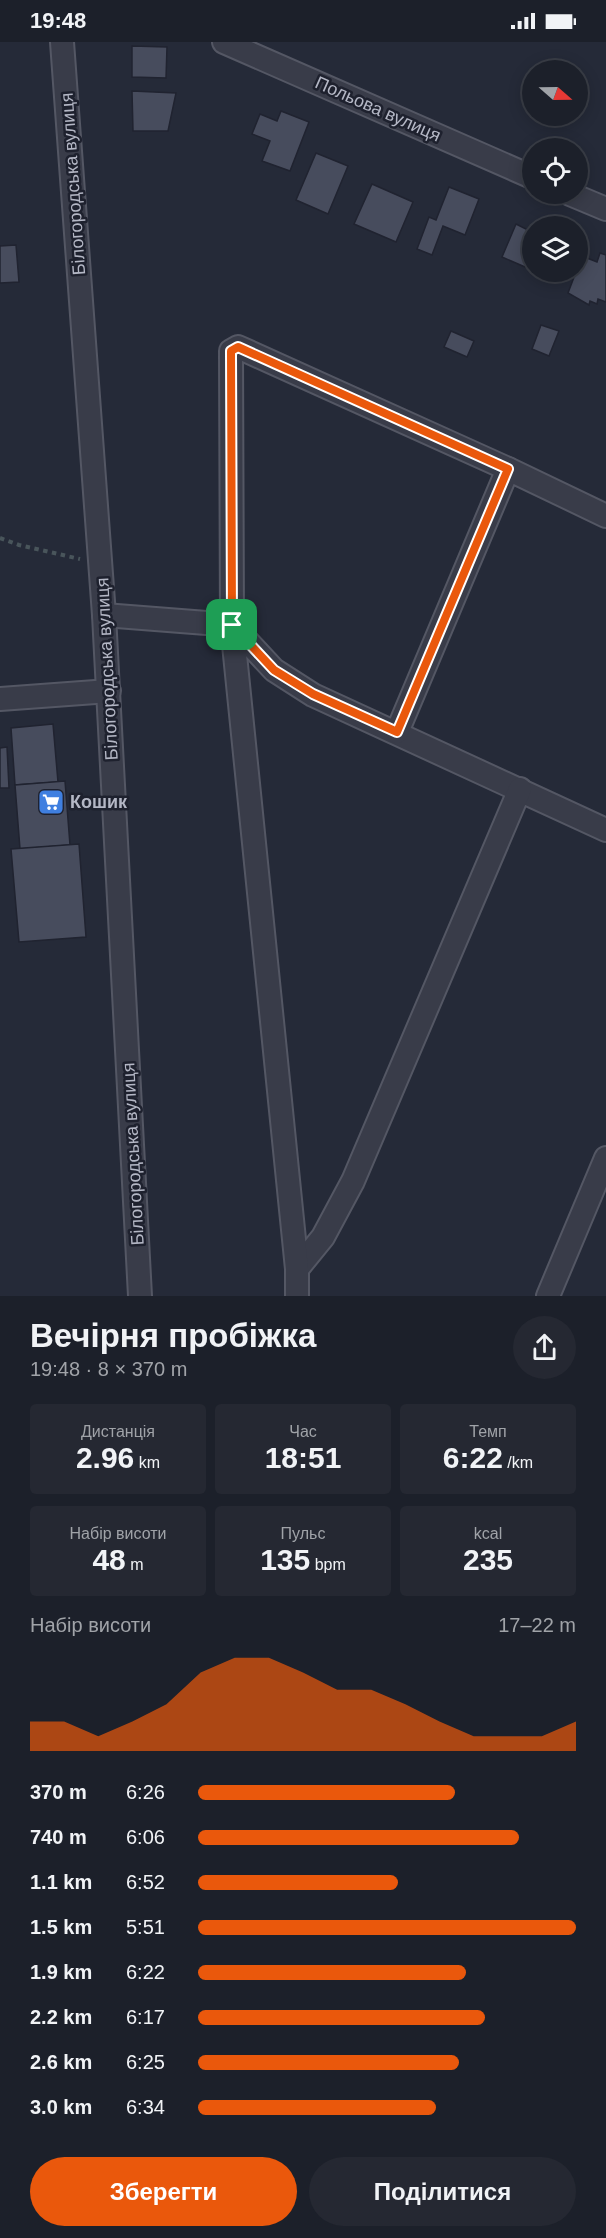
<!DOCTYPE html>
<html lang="uk">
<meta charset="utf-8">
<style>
:root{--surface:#1c202a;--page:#252832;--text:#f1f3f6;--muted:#a0a3a8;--line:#3a3e47;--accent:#ea580c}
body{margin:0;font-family:Helvetica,sans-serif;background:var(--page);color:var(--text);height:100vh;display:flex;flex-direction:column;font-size:22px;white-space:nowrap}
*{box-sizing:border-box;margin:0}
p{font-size:20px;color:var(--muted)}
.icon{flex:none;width:33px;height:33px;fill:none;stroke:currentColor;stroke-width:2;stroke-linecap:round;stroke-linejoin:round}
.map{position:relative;height:1254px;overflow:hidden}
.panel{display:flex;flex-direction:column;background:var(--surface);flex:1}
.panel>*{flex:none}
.needle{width:39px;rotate:110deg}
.fabs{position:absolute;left:522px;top:18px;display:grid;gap:12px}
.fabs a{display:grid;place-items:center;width:66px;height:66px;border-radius:50%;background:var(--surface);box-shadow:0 3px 15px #0003,0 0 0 2px var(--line);font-size:30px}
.pin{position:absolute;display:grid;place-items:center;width:51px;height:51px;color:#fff;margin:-26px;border-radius:12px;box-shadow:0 3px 9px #0006}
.round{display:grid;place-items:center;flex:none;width:63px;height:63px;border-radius:32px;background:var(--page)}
.overview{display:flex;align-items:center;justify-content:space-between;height:102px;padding:0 30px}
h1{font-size:33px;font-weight:600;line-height:45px}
.stats{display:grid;grid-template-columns:repeat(3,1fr);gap:9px;height:102px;padding:6px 30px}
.stats div{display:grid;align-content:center;border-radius:6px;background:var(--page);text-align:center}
.stats b{font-size:30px;font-weight:600}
.stats small{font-size:16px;font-weight:400}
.stats p{font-size:16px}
.chart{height:168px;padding:12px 30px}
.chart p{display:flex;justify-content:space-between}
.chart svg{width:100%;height:108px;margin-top:6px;fill:var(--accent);opacity:.7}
.action{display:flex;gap:12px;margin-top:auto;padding:12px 30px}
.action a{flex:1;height:69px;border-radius:36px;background:var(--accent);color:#fff;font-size:24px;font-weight:600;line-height:69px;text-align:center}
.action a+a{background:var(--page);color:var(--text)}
ul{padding:0 30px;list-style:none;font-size:20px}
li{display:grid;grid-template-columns:96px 72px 1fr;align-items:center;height:45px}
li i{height:15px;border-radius:8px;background:var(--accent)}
.status{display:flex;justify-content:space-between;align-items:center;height:42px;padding:0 30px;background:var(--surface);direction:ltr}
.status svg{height:16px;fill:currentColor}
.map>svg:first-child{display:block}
.building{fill:#474c5d;stroke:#202330;stroke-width:1.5}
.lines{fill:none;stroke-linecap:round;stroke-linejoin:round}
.minor-casing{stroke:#545764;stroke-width:26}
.path{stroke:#49555b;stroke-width:4;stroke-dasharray:4.5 4.5;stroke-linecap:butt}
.minor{stroke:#393c49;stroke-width:22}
.route-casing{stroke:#fff;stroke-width:12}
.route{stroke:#ea580c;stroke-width:8}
.labels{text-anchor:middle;stroke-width:5;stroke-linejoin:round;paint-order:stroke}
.street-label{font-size:18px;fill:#b4b7c5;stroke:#1e212e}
.poi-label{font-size:18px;font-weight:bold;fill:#b4b7c5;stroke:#1e212e;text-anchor:start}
</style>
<div class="status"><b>19:48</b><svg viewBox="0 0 49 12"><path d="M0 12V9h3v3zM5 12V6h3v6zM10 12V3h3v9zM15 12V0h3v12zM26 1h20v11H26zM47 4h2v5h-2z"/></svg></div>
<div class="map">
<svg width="606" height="1254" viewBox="0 0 606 1254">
<rect width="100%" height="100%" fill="#252a38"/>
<!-- building -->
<g class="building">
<polygon points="132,4 167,5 166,36 132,35"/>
<polygon points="132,49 176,51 168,89 133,89"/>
<polygon points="281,69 309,80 290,129 262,119 270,99 252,92 260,72 277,79"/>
<polygon points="316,111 348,124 328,172 296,158"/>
<polygon points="372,142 413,160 396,200 354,182"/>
<polygon points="449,145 479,157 465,193 443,184 432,213 417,207 429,175 436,178"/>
<polygon points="516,182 532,190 532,228 502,215"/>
<polygon points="16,203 19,240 0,241 0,204"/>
<polygon points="600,211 606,213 606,260 598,257 597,262 590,259 589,263 568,251 582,214 597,220"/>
<polygon points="541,283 559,289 549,314 532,307"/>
<polygon points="451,289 474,299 467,315 444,305"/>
<polygon points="53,682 58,740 15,743 11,686"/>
<polygon points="7,705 9,746 0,746 0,706"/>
<polygon points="65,739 70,803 20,807 15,743"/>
<polygon points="79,802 86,895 19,900 11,807"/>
</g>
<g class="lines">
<defs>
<g id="minor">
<polyline points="62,0 104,573 140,1254"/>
<polyline points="224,0 532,135"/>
<polyline points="570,152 606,167"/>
<polyline points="104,573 232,583 274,628 313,653 606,788"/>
<polyline points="0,657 109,649"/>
<polyline points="397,690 508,427"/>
<polyline points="297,1227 323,1195 353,1139 520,747"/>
<polyline points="297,1254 297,1227 232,583 231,309 238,305 508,427 606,474"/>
<polyline points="548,1254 606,1116"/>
</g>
</defs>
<!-- minor casing -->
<use href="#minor" class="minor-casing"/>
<!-- path -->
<polyline class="path" points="0,496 19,503 80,517"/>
<!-- minor -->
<use href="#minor" class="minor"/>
</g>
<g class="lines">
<defs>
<polygon id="route" points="238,305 508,427 397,690 313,652 274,628 232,583 231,309"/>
</defs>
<!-- route casing -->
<use href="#route" class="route-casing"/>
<!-- route -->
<use href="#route" class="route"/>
</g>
<!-- icons -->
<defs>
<symbol id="supermarket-square" viewBox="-11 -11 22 22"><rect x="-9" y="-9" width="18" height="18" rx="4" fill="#3f7fe0" stroke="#1e212e"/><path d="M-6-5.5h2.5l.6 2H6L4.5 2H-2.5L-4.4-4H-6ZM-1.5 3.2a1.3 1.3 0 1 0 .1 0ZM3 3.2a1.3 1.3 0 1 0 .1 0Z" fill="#fff"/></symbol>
</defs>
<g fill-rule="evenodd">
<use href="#supermarket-square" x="36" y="745" width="30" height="30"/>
</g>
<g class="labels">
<!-- street labels -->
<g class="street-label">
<text transform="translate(378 67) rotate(24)" y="6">Польова вулиця</text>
<text transform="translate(73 142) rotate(-94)" y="6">Білогородська вулиця</text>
<text transform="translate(107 627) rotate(-93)" y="6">Білогородська вулиця</text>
<text transform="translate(133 1112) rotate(-93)" y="6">Білогородська вулиця</text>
</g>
<!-- poi labels -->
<g class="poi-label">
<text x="70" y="766">Кошик</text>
</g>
</g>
</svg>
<div class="fabs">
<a><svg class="needle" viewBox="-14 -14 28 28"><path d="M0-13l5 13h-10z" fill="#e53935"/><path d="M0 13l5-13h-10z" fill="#a0a3a8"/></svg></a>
<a><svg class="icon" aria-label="locate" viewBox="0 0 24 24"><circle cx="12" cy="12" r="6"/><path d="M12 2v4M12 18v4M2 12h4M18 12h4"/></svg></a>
<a><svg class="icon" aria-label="layers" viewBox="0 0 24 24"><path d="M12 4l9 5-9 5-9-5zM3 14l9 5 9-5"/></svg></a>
</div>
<div class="pin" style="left:232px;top:583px;background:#1e9e55"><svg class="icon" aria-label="arrive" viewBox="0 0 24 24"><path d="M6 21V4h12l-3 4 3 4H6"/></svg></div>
</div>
<section class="panel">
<div class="overview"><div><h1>Вечірня пробіжка</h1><p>19:48 · 8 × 370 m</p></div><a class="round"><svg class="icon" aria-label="share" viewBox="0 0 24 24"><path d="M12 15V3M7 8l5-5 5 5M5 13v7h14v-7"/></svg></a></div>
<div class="stats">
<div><p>Дистанція</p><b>2.96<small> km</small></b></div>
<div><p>Час</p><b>18:51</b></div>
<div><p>Темп</p><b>6:22<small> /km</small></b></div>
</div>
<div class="stats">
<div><p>Набір висоти</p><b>48<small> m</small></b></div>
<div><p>Пульс</p><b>135<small> bpm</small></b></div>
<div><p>kcal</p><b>235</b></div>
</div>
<div class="chart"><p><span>Набір висоти</span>17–22 m</p>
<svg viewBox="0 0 160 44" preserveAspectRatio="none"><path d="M0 44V32L10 32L20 38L30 32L40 25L50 12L60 6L70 6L80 12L90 19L100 19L110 25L120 32L130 38L140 38L150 38L160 32V44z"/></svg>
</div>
<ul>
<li><b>370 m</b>6:26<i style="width:68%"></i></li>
<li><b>740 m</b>6:06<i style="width:85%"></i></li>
<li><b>1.1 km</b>6:52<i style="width:53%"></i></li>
<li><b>1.5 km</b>5:51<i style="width:100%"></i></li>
<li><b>1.9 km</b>6:22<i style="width:71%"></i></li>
<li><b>2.2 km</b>6:17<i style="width:76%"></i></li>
<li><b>2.6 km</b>6:25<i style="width:69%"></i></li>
<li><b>3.0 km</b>6:34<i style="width:63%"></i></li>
</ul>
<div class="action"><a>Зберегти</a><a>Поділитися</a></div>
</section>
